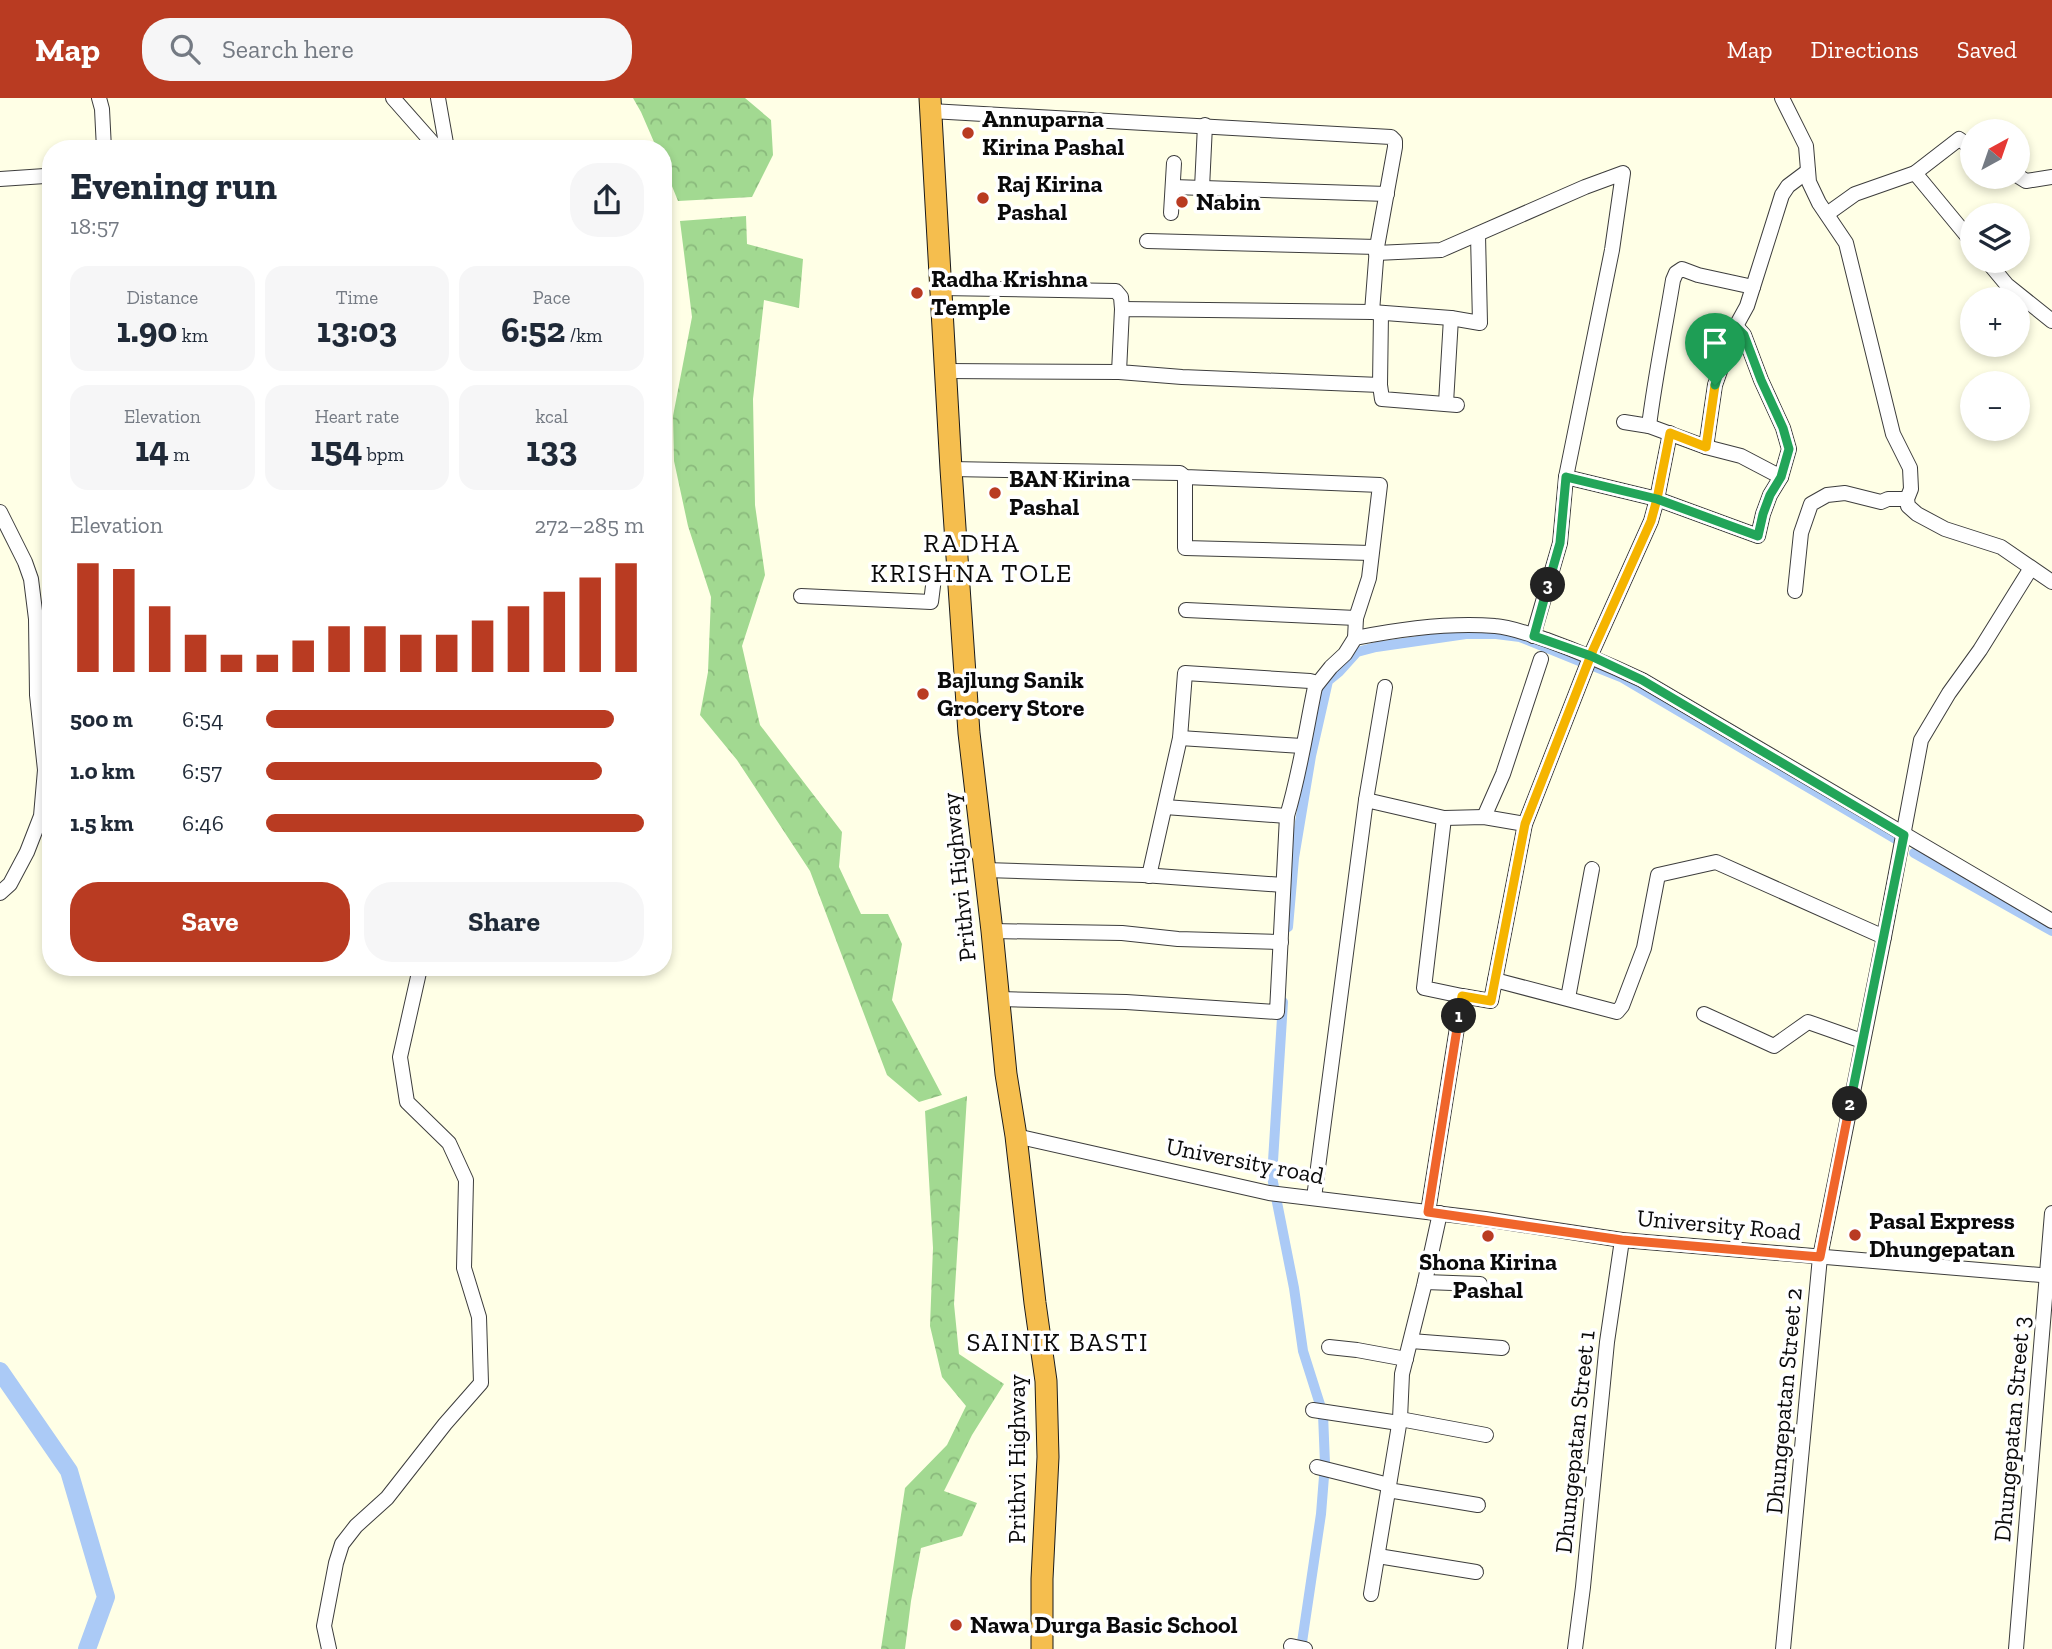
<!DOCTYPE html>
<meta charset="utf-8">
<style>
:root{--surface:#fff;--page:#f6f6f7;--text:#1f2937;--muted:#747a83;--accent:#b93b22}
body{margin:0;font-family:"Zilla Slab",serif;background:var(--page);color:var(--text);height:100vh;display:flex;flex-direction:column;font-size:26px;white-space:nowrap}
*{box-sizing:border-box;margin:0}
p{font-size:23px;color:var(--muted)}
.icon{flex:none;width:38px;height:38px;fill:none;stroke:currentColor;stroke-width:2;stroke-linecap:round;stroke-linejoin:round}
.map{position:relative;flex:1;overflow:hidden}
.sheet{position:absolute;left:42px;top:42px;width:630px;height:836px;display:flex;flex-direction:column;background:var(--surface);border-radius:28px;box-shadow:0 4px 10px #0003}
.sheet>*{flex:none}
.needle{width:46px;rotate:40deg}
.fabs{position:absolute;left:1960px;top:21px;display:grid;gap:14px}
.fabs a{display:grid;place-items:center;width:70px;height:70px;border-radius:50%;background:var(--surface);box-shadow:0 4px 10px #0003;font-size:35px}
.pin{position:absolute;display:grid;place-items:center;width:60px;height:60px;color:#fff;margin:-72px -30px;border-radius:50% 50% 50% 0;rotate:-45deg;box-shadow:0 0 7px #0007}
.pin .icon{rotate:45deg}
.km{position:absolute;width:35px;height:35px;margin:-18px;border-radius:50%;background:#222;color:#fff;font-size:19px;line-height:35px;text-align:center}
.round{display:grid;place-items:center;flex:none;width:74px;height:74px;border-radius:28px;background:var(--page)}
.headline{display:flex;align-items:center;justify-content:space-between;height:119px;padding:0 28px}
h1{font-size:38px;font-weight:700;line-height:52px}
.stats{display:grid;grid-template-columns:repeat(3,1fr);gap:10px;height:119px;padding:7px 28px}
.stats div{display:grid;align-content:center;border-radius:18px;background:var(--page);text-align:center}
.stats b{font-size:35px;font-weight:700}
.stats small{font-size:19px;font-weight:400}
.stats p{font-size:19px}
.chart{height:196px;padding:14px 28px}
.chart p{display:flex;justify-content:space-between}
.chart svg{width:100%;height:126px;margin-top:7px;stroke:var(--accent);stroke-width:6}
.action{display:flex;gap:14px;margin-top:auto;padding:14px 28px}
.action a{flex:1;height:80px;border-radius:28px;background:var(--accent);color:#fff;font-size:28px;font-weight:700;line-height:80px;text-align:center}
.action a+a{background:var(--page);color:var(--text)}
ul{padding:0 28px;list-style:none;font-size:23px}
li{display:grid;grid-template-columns:112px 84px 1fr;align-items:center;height:52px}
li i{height:18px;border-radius:9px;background:var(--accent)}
header{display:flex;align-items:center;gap:42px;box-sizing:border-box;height:98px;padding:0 35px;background:var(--accent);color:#fff}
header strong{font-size:33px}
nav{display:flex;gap:38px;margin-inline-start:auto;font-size:24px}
.search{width:490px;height:63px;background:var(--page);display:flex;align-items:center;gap:18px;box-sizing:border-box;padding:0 24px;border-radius:28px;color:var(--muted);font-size:26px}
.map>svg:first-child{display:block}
.forest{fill:url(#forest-crowns)}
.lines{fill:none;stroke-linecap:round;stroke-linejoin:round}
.canal{stroke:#abcaf6;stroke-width:10}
.river{stroke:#abcaf6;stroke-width:18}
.minor-casing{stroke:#3d3d3d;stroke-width:16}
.highway-casing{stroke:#1b1b1b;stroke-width:23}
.minor{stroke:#fff;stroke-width:14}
.highway{stroke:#f5be4e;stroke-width:21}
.split-1-casing{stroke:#fff;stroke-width:14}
.split-2-casing{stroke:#fff;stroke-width:14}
.split-3-casing{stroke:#fff;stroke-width:14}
.split-4-casing{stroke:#fff;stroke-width:14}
.split-1{stroke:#f5b400;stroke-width:9}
.split-2{stroke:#f0652b;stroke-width:9}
.split-3{stroke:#22a559;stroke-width:9}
.split-4{stroke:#22a559;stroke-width:9}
.poi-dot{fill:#b93b22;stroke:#fff;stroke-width:2.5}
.labels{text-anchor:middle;stroke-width:7;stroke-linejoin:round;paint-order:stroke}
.poi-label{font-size:24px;font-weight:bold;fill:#0a0a0a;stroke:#fff;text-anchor:start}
.street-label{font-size:24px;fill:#0a0a0a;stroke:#fff}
.neighbourhood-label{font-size:26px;letter-spacing:2px;fill:#0a0a0a;stroke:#fff}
</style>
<header>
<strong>Map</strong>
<div class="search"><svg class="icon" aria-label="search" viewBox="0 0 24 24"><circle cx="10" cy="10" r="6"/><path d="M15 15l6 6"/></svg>Search here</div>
<nav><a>Map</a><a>Directions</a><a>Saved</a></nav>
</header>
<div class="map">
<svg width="2052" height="1551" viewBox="0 0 2052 1551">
<defs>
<pattern id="forest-crowns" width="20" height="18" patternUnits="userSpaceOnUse" patternTransform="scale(1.75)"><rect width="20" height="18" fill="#a2d991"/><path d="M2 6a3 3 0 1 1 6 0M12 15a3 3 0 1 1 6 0" fill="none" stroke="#8ab97c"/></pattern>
</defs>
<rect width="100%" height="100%" fill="#ffffe6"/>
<!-- forest -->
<g class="forest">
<polygon points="633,0 745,0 771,22 773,57 752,99 678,103 663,66 663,51 657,51 641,14"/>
<polygon points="746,118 747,146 803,161 799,210 764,202 753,301 755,407 765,477 742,548 760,627 842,734 839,769 861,816 888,816 902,846 892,902 942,997 919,1004 887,977 810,773 737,662 700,617 708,574 711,499 688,428 674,363 673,318 692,219 680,123"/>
<polygon points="967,998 954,1206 959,1256 1004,1286 972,1337 944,1393 977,1405 962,1438 921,1450 911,1503 905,1551 881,1551 905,1390 947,1347 966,1308 942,1279 930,1228 933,1150 925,1013"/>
</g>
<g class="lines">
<!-- canal -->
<g class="canal">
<polyline points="1591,567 1621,579 1899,743"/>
<polyline points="1914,755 2052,833"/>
<polyline points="1288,829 1294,760 1311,658 1328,583 1339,574 1357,554 1376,549 1466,536 1496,536 1520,539 1582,564"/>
<polyline points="1283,904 1272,1079 1294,1190 1303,1253 1323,1316 1325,1366 1321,1416 1301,1551"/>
</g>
<!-- river -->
<polyline class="river" points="0,1273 69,1373 106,1499 87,1551"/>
<defs>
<g id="minor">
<polyline points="99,0 102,11 104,51"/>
<polyline points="393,0 438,51"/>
<polyline points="438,0 447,51"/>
<polyline points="1782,0 1806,48 1809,84 1819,105 1846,145 1893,336 1910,370 1911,391 1907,401 1908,408 1917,416 1945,431 2001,449 2052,484"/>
<polyline points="931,13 1391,39 1395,43 1395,49 1377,149 1372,214 1122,211 1119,274 1182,279 1380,287"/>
<polyline points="1915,75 1959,41 1972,50"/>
<polyline points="2018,78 2026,83 2052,79"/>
<polyline points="0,81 45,78 51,81"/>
<polyline points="1173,89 1387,96"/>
<polyline points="1202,90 1205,27"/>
<polyline points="1171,115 1174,65"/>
<polyline points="1827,116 1855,96 1915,75 1972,144"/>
<polyline points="1147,143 1377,149"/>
<polyline points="1376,155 1441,152 1585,89 1623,75 1612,152 1566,379 1560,445 1533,538"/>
<polyline points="1987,163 2007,187 2052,223"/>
<polyline points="1753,189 1782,97 1788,88 1808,73"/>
<polyline points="940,190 1116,193 1121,199 1122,211"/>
<polyline points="1372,214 1451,220 1480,225 1478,137"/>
<polyline points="1381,215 1380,287 1382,301 1457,307"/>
<polyline points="946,273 1119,274"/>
<polyline points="1446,305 1451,220"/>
<polyline points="1624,324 1649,328 1706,349 1741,358 1781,379"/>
<path d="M 1649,328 C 1655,279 1665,231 1673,182 L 1676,175 L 1682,171 L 1698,177 L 1753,189 L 1747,208 L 1736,228"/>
<polyline points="951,371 1180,375 1185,379 1380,387 1369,480 1356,520 1355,540 1345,556 1331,569 1315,589 1314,584 1310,583 1185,575 1180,640 1149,778"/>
<polyline points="1185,379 1185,450 1371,455"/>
<polyline points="1566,379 1657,401 1758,438 1763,416 1770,397 1781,379 1789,351 1783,330 1761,282 1744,237 1736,228 1715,287 1706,349"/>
<polyline points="0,414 25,464 31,481 36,521 37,597 45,672 41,718 27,754 10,786 0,795"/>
<polyline points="1795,493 1801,435 1811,406 1827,397 1845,395 1881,404 1888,401 1907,401"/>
<polyline points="801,498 931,504 934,480 958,475"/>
<polyline points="1186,512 1356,520"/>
<path d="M 1355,540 C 1400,531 1448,524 1495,528 C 1512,529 1531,537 1547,542 C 1580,554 1610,567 1642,582 L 2052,823"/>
<polyline points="1180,640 1302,648"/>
<polyline points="1366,702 1444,720 1484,719 1525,726"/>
<polyline points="1165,709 1287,718"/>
<polyline points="1484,719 1503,676 1541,561"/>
<polyline points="985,772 1143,777 1283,787"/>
<polyline points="992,833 1122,835 1178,841 1281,844"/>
<polyline points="1495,882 1617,914 1622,908 1644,850 1658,777 1716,764 1884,839"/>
<polyline points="1462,898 1491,903 1525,726 1593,552 1651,423 1657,401 1670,335"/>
<polyline points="1568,900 1592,771"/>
<path d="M 999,901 L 1126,904 L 1277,914 L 1287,718 C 1300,675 1306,632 1315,589"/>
<polyline points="1704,916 1774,948 1808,924 1862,943"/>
<polyline points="1016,1038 1269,1095 1485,1121 1622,1142 2052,1178"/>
<polyline points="1314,1100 1366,702 1385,589"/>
<polyline points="1428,1114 1462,898 1424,890 1444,720"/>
<polyline points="1425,1184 1480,1186"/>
<polyline points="1411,1243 1502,1250"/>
<polyline points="1329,1249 1357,1252 1406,1261"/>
<polyline points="1313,1312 1399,1325"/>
<polyline points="1400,1321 1486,1337"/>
<polyline points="1317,1369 1389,1387"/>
<polyline points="1388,1392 1478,1407"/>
<polyline points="1378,1458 1476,1474"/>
<polyline points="1371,1496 1400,1321 1402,1276 1424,1188 1440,1115"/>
<polyline points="1291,1548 1305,1551"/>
<polyline points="329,1551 324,1528 336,1465 342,1446 356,1428 387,1400 445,1326 481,1285 479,1219 464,1170 466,1082 449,1045 407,1004 400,959 420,870"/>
<polyline points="1575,1551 1583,1489 1607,1244 1622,1142"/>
<polyline points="1783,1551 1820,1159 1884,839 1921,642 1949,595 1980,552 2031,470"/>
<polyline points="2016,1551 2052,1115"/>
</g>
<polyline id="highway" points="930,0 951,371 969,635 992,833 1006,976 1016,1038 1035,1205 1046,1283 1048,1359 1042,1481 1042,1551"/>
</defs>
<!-- minor casing -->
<use href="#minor" class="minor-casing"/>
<!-- highway casing -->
<use href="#highway" class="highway-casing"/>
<!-- minor -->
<use href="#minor" class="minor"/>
<!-- highway -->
<use href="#highway" class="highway"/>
</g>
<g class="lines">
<defs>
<polyline id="split-1" points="1459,918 1462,898 1491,903 1525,726 1593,552 1651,423 1657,401 1670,335 1706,349 1715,287"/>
<polyline id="split-2" points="1459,918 1428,1114 1622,1142 1820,1159 1850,1006"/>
<polyline id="split-3" points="1548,487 1534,538 1591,558 1642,582 1904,737 1850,1006"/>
<polyline id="split-4" points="1548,487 1560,445 1566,379 1657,401 1758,438 1763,416 1770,397 1781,379 1789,351 1783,330 1761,282 1744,237 1735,228 1715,287"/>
</defs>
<!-- split-1 casing -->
<use href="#split-1" class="split-1-casing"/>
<!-- split-2 casing -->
<use href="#split-2" class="split-2-casing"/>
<!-- split-3 casing -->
<use href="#split-3" class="split-3-casing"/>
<!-- split-4 casing -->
<use href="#split-4" class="split-4-casing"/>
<!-- split-1 -->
<use href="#split-1" class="split-1"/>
<!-- split-2 -->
<use href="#split-2" class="split-2"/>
<!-- split-3 -->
<use href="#split-3" class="split-3"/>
<!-- split-4 -->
<use href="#split-4" class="split-4"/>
</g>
<!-- markers -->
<g class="poi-dot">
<circle cx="968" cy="35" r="7"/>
<circle cx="983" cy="100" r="7"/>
<circle cx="1182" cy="104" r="7"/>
<circle cx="917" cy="195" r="7"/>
<circle cx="995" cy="395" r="7"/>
<circle cx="923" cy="596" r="7"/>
<circle cx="1855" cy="1137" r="7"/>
<circle cx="1488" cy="1138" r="7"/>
<circle cx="956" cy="1527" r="7"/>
</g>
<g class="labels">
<!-- poi labels -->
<g class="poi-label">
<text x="982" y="29">Annuparna<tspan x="982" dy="28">Kirina Pashal</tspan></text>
<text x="997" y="94">Raj Kirina<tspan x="997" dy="28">Pashal</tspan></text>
<text x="1196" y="112">Nabin</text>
<text x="931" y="189">Radha Krishna<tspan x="931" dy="28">Temple</tspan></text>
<text x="1009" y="389">BAN Kirina<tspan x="1009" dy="28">Pashal</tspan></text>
<text x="937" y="590">Bajlung Sanik<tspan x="937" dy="28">Grocery Store</tspan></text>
<text x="1869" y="1131">Pasal Express<tspan x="1869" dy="28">Dhungepatan</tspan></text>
<text x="1488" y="1172" text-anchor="middle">Shona Kirina<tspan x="1488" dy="28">Pashal</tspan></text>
<text x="970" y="1535">Nawa Durga Basic School</text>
</g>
<!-- street labels -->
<g class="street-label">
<text transform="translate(959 779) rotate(-96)" y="8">Prithvi Highway</text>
<text transform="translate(1245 1063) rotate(11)" y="8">University road</text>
<text transform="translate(1719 1127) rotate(5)" y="8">University Road</text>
<text transform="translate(1784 1303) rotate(-85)" y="8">Dhungepatan Street 2</text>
<text transform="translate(2012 1331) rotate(-85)" y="8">Dhungepatan Street 3</text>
<text transform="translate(1575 1344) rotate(-84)" y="8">Dhungepatan Street 1</text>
<text transform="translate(1017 1361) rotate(-90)" y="8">Prithvi Highway</text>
</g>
<!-- neighbourhood labels -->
<g class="neighbourhood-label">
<text x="972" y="454">RADHA<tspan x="972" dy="30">KRISHNA TOLE</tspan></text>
<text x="1058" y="1253">SAINIK BASTI</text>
</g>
</g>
</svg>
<div class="fabs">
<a><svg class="needle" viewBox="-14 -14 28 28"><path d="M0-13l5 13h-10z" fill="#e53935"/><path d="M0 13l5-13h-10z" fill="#747a83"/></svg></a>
<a><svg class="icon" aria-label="layers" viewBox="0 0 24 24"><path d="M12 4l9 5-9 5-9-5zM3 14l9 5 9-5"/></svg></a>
<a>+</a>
<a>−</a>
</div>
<div class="pin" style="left:1715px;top:287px;background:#1e9e55"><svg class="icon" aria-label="arrive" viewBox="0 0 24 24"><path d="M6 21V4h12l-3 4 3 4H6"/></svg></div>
<b class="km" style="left:1459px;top:918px">1</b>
<b class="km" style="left:1850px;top:1006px">2</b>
<b class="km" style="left:1548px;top:487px">3</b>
<section class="sheet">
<div class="headline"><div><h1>Evening run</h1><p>18:57</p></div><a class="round"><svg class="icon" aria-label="share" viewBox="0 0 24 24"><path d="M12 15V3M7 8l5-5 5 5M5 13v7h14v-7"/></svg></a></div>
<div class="stats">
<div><p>Distance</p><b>1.90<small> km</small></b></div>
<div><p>Time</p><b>13:03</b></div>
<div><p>Pace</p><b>6:52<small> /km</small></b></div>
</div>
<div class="stats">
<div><p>Elevation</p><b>14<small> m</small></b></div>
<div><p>Heart rate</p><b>154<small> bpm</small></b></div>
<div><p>kcal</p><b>133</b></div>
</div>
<div class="chart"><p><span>Elevation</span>272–285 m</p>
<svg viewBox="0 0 160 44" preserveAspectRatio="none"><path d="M5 44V6M15 44V8M25 44V21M35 44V31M45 44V38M55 44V38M65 44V33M75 44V28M85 44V28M95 44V31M105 44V31M115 44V26M125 44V21M135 44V16M145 44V11M155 44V6"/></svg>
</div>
<ul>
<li><b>500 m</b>6:54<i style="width:92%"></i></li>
<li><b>1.0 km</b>6:57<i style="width:89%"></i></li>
<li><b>1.5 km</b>6:46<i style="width:100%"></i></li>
</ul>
<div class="action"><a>Save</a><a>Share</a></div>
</section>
</div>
